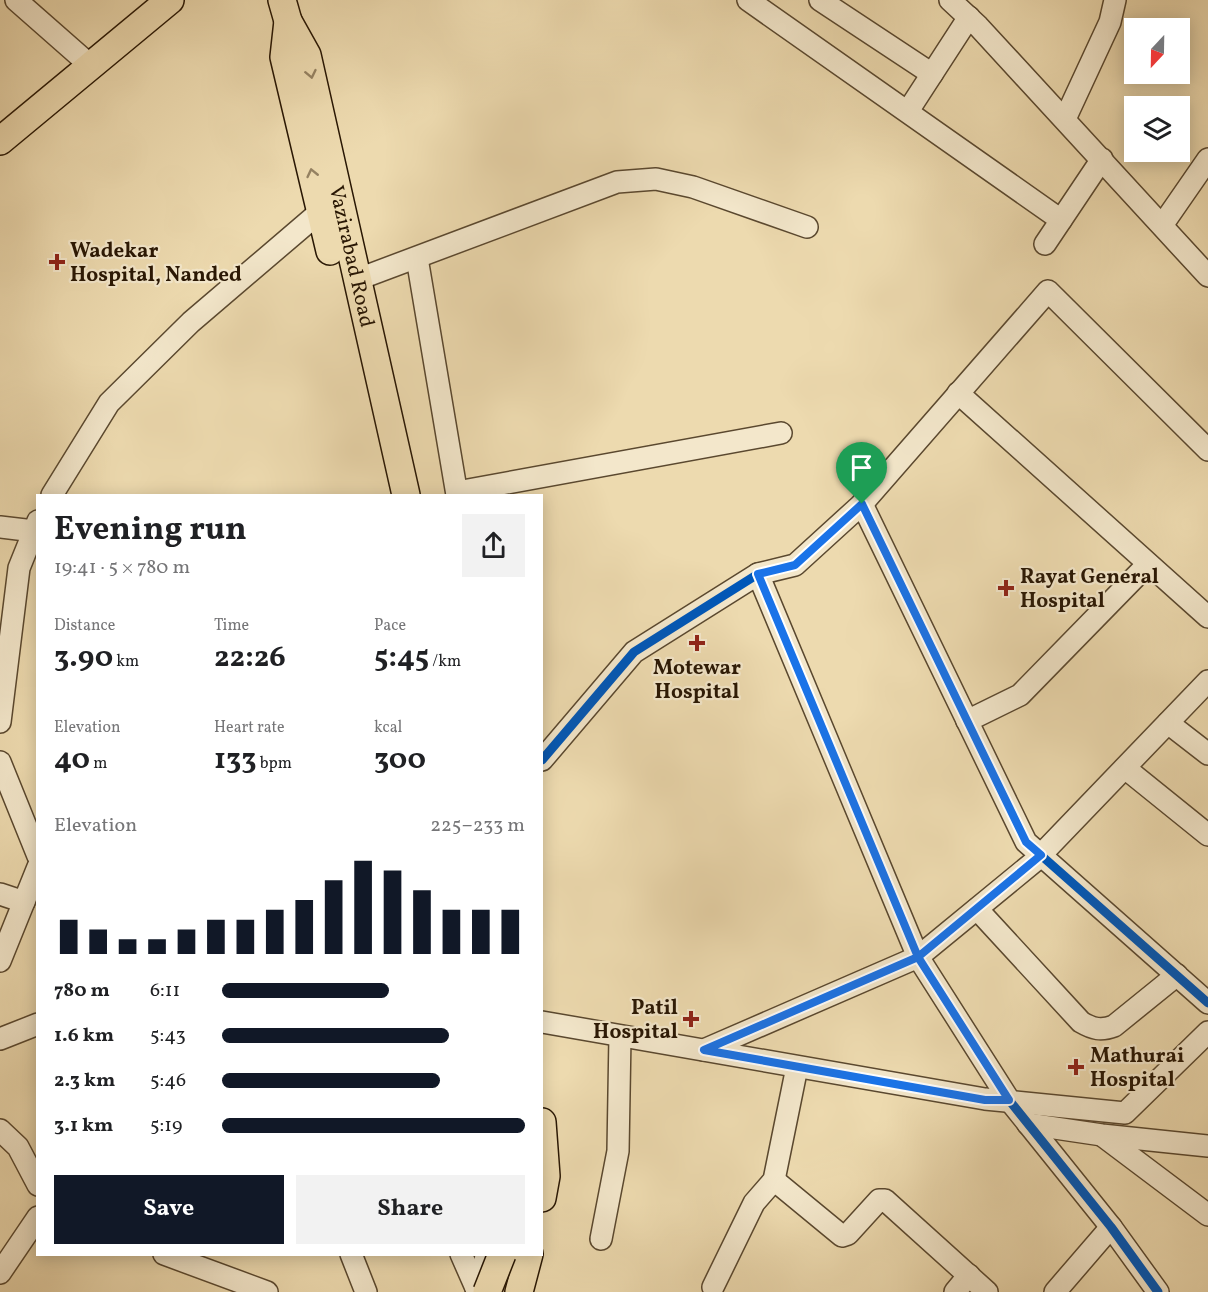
<!DOCTYPE html>
<meta charset="utf-8">
<style>
:root{--surface:#fff;--page:#f2f2f2;--text:#202124;--muted:#757577;--accent:#111827}
body{margin:0;font-family:Vollkorn,serif;background:var(--page);color:var(--text);height:100vh;display:flex;flex-direction:column;font-size:22px;white-space:nowrap}
*{box-sizing:border-box;margin:0}
p{font-size:20px;color:var(--muted)}
.icon{flex:none;width:33px;height:33px;fill:none;stroke:currentColor;stroke-width:2;stroke-linecap:round;stroke-linejoin:round}
.map{position:relative;flex:1;overflow:hidden}
.drawer{position:absolute;left:36px;top:494px;width:507px;height:762px;display:flex;flex-direction:column;background:var(--surface);border-radius:0px;box-shadow:0 3px 15px #0003}
.drawer>*{flex:none}
.needle{width:39px;rotate:202deg}
.tools{position:absolute;left:1124px;top:18px;display:grid;gap:12px}
.tools a{display:grid;place-items:center;width:66px;height:66px;border-radius:0px;background:var(--surface);box-shadow:0 3px 15px #0003;font-size:30px}
.pin{position:absolute;display:grid;place-items:center;width:51px;height:51px;color:#fff;margin:-62px -26px;border-radius:50% 50% 50% 0;rotate:-45deg;box-shadow:0 0 6px #0007}
.pin .icon{rotate:45deg}
.round{display:grid;place-items:center;flex:none;width:63px;height:63px;border-radius:0px;background:var(--page)}
.overview{display:flex;align-items:center;justify-content:space-between;height:102px;padding:0 18px}
h1{font-size:33px;font-weight:700;line-height:45px}
.metrics{display:grid;grid-template-columns:repeat(3,1fr);gap:9px;height:102px;padding:6px 18px}
.metrics div{display:grid;align-content:center}
.metrics b{font-size:30px;font-weight:700}
.metrics small{font-size:16px;font-weight:400}
.metrics p{font-size:16px}
.chart{height:168px;padding:12px 18px}
.chart p{display:flex;justify-content:space-between}
.chart svg{width:100%;height:108px;margin-top:6px;stroke:var(--accent);stroke-width:6}
.primary-button{display:flex;gap:12px;margin-top:auto;padding:12px 18px}
.primary-button a{flex:1;height:69px;border-radius:0px;background:var(--accent);color:#fff;font-size:24px;font-weight:700;line-height:69px;text-align:center}
.primary-button a+a{background:var(--page);color:var(--text)}
ul{padding:0 18px;list-style:none;font-size:20px}
li{display:grid;grid-template-columns:96px 72px 1fr;align-items:center;height:45px}
li i{height:15px;border-radius:8px;background:var(--accent)}
.map>svg:first-child{display:block}
.lines{fill:none;stroke-linecap:round;stroke-linejoin:round}
.minor-casing{stroke:#5a482f;stroke-width:24}
.major-casing{stroke:#291704;stroke-width:30}
.minor{stroke:#f3e7cb;stroke-width:21}
.major{stroke:#eddaaf;stroke-width:27}
.major-bridge-casing{stroke:#291704;stroke-width:30;stroke-linecap:butt}
.major-bridge{stroke:#eddaaf;stroke-width:27}
.cycleway-casing{stroke:#f3e7cb;stroke-width:13}
.cycleway{stroke:#0057b8;stroke-width:9}
.oneway{stroke:#958262}
.route-casing{stroke:#fff;stroke-width:12}
.route{stroke:#1a73e8;stroke-width:8}
.poi-dot{fill:#8f2418;stroke:#f3e7cb;stroke-width:2}
.labels{text-anchor:middle;stroke-width:4.5;stroke-linejoin:round;paint-order:stroke}
.poi-label{font-size:21px;font-weight:bold;fill:#291704;stroke:#f3e7cb;text-anchor:start}
.street-label{font-size:21px;fill:#291704;stroke:#f3e7cb}
</style>
<div class="map">
<svg width="1208" height="1292" viewBox="0 0 1208 1292">
<rect width="100%" height="100%" fill="#eddaaf"/>
<filter id="stains"><feTurbulence type="fractalNoise" baseFrequency=".00333" numOctaves="4"/><feColorMatrix values="0 0 0 0 .2 0 0 0 0 .09 0 0 0 0 .02 0 0 0 .5 -.17"/></filter>
<radialGradient id="worn" r=".72"><stop offset=".6" stop-color="#630" stop-opacity="0"/><stop offset="1" stop-color="#630" stop-opacity=".3"/></radialGradient>
<g class="lines">
<defs>
<g id="minor">
<polyline points="16,0 91,66"/>
<polyline points="748,0 1061,220"/>
<polyline points="820,0 932,74"/>
<polyline points="950,0 978,26 1208,276"/>
<polyline points="908,111 969,17"/>
<polyline points="1065,119 1110,22 1115,0"/>
<polyline points="1163,224 1208,159"/>
<polyline points="1045,244 1102,159"/>
<polyline points="417,258 457,495"/>
<polyline points="356,280 617,182 656,179 693,187 807,227"/>
<polyline points="958,393 1208,617"/>
<polyline points="457,492 781,433"/>
<polyline points="52,495 109,403 191,322 321,211"/>
<polyline points="862,504 1048,291 1208,450"/>
<polyline points="0,527 34,531"/>
<polyline points="758,574 795,565 862,504 1026,842 1208,1003"/>
<polyline points="967,721 1020,695 1148,564"/>
<polyline points="0,722 19,568 38,521"/>
<polyline points="1168,723 1208,754"/>
<polyline points="542,760 634,652 758,574 918,957 1009,1100 1111,1227 1158,1292"/>
<polyline points="0,762 38,856"/>
<polyline points="1125,768 1208,835"/>
<polyline points="0,894 24,902"/>
<path d="M 977,909 L 1081,1022 C 1093,1029 1101,1031 1114,1026 L 1177,975"/>
<polyline points="0,961 38,867"/>
<polyline points="542,1022 985,1099 1125,1113 1208,1032"/>
<polyline points="0,1039 38,1024"/>
<polyline points="704,1050 918,957 1035,861 1208,681"/>
<polyline points="1028,1124 1102,1135 1208,1146"/>
<polyline points="0,1130 18,1147 38,1185"/>
<polyline points="1103,1136 1208,1215"/>
<polyline points="774,1180 842,1236 848,1234 879,1200 885,1200 987,1292"/>
<polyline points="601,1239 618,1151 620,1036"/>
<polyline points="164,1254 267,1292"/>
<polyline points="351,1254 366,1292"/>
<polyline points="461,1254 476,1288 489,1292"/>
<polyline points="0,1273 38,1217"/>
<polyline points="713,1287 754,1203 774,1180 797,1067"/>
<polyline points="476,1288 487,1254"/>
<polyline points="955,1292 969,1275"/>
<polyline points="1055,1292 1111,1227"/>
</g>
<g id="major">
<path id="s1" d="M 282,0 L 288,21 L 307,55 L 406,495"/>
<polyline points="288,21 284,57 330,251"/>
<polyline points="0,141 170,0"/>
<polyline points="542,1122 546,1176 542,1198"/>
<polyline points="519,1292 529,1254"/>
</g>
</defs>
<!-- minor casing -->
<use href="#minor" class="minor-casing"/>
<!-- major casing -->
<use href="#major" class="major-casing"/>
<!-- minor -->
<use href="#minor" class="minor"/>
<!-- major -->
<use href="#major" class="major"/>
<defs>
<polyline id="major-bridge" points="487,1292 502,1254"/>
</defs>
<!-- major-bridge casing -->
<use href="#major-bridge" class="major-bridge-casing"/>
<!-- major-bridge -->
<use href="#major-bridge" class="major-bridge"/>
<defs>
<g id="cycleway">
<polyline points="758,574 795,565 862,504 1026,842 1208,1003"/>
<polyline points="542,760 634,652 758,574 918,957 1009,1100 1111,1227 1158,1292"/>
</g>
</defs>
<!-- cycleway casing -->
<use href="#cycleway" class="cycleway-casing"/>
<!-- cycleway -->
<use href="#cycleway" class="cycleway"/>
</g>
<!-- one-way arrows -->
<defs><path id="oneway-chevron" d="M-2-3.5L2.5 0L-2 3.5" fill="none" stroke-width="1.6" stroke-linecap="round" stroke-linejoin="round" transform="scale(1.5)"/></defs>
<g class="oneway">
<use href="#oneway-chevron" transform="translate(311 74) rotate(78)"/>
<use href="#oneway-chevron" transform="translate(312 173) rotate(-103)"/>
</g>
<g class="lines">
<defs>
<polyline id="route" points="862,504 795,565 758,574 918,957 704,1050 985,1100 1009,1100 918,957 1041,855 1026,842 862,504"/>
</defs>
<!-- route casing -->
<use href="#route" class="route-casing"/>
<!-- route -->
<use href="#route" class="route"/>
</g>
<!-- markers -->
<g class="poi-dot">
<path d="M54 253h6v6h6v6h-6v6h-6v-6h-6v-6h6z"/>
<path d="M1003 579h6v6h6v6h-6v6h-6v-6h-6v-6h6z"/>
<path d="M694 634h6v6h6v6h-6v6h-6v-6h-6v-6h6z"/>
<path d="M688 1010h6v6h6v6h-6v6h-6v-6h-6v-6h6z"/>
<path d="M1073 1058h6v6h6v6h-6v6h-6v-6h-6v-6h6z"/>
</g>
<g class="labels">
<!-- poi labels -->
<g class="poi-label">
<text x="70" y="257">Wadekar<tspan x="70" dy="24">Hospital, Nanded</tspan></text>
<text x="1020" y="583">Rayat General<tspan x="1020" dy="24">Hospital</tspan></text>
<text x="697" y="674" text-anchor="middle">Motewar<tspan x="697" dy="24">Hospital</tspan></text>
<text x="678" y="1014" text-anchor="end">Patil<tspan x="678" dy="24">Hospital</tspan></text>
<text x="1090" y="1062">Mathurai<tspan x="1090" dy="24">Hospital</tspan></text>
</g>
<!-- street labels -->
<g class="street-label">
<text dy="7" stroke="none"><textPath href="#s1" startOffset="267">Vazirabad Road</textPath></text>
</g>
</g>
<rect width="100%" height="100%" filter="url(#stains)"/>
<rect width="100%" height="100%" fill="url(#worn)"/>
</svg>
<div class="tools">
<a><svg class="needle" viewBox="-14 -14 28 28"><path d="M0-13l5 13h-10z" fill="#e53935"/><path d="M0 13l5-13h-10z" fill="#757577"/></svg></a>
<a><svg class="icon" aria-label="layers" viewBox="0 0 24 24"><path d="M12 4l9 5-9 5-9-5zM3 14l9 5 9-5"/></svg></a>
</div>
<div class="pin" style="left:862px;top:504px;background:#1e9e55"><svg class="icon" aria-label="arrive" viewBox="0 0 24 24"><path d="M6 21V4h12l-3 4 3 4H6"/></svg></div>
<section class="drawer">
<div class="overview"><div><h1>Evening run</h1><p>19:41 · 5 × 780 m</p></div><a class="round"><svg class="icon" aria-label="share" viewBox="0 0 24 24"><path d="M12 15V3M7 8l5-5 5 5M5 13v7h14v-7"/></svg></a></div>
<div class="metrics">
<div><p>Distance</p><b>3.90<small> km</small></b></div>
<div><p>Time</p><b>22:26</b></div>
<div><p>Pace</p><b>5:45<small> /km</small></b></div>
</div>
<div class="metrics">
<div><p>Elevation</p><b>40<small> m</small></b></div>
<div><p>Heart rate</p><b>133<small> bpm</small></b></div>
<div><p>kcal</p><b>300</b></div>
</div>
<div class="chart"><p><span>Elevation</span>225–233 m</p>
<svg viewBox="0 0 160 44" preserveAspectRatio="none"><path d="M5 44V30M15 44V34M25 44V38M35 44V38M45 44V34M55 44V30M65 44V30M75 44V26M85 44V22M95 44V14M105 44V6M115 44V10M125 44V18M135 44V26M145 44V26M155 44V26"/></svg>
</div>
<ul>
<li><b>780 m</b>6:11<i style="width:55%"></i></li>
<li><b>1.6 km</b>5:43<i style="width:75%"></i></li>
<li><b>2.3 km</b>5:46<i style="width:72%"></i></li>
<li><b>3.1 km</b>5:19<i style="width:100%"></i></li>
</ul>
<div class="primary-button"><a>Save</a><a>Share</a></div>
</section>
</div>
